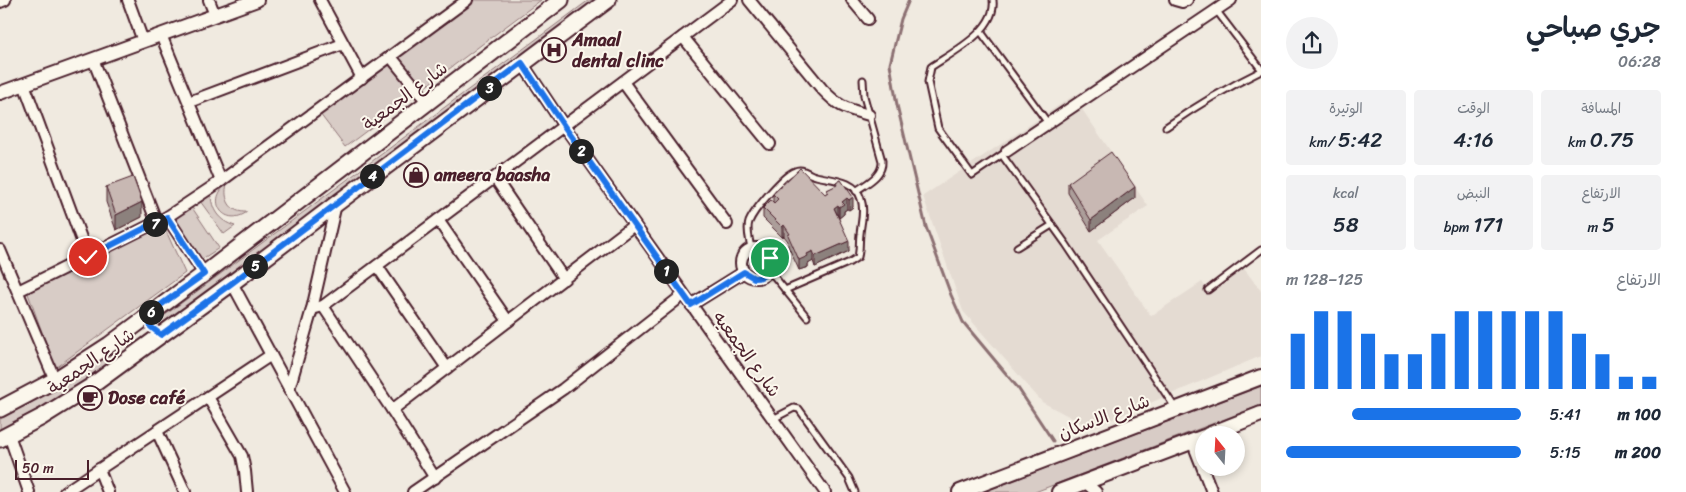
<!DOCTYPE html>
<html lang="ar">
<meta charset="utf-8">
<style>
:root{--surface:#fff;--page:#f2f2f3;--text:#1f2937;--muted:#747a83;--accent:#1a73e8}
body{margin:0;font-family:Sriracha,"Playpen Sans Arabic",sans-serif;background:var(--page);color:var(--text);direction:rtl;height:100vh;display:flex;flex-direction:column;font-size:19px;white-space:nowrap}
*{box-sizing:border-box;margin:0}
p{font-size:16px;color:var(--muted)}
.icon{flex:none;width:28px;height:28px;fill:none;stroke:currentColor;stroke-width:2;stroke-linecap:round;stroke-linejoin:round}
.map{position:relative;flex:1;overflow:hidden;direction:ltr}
.panel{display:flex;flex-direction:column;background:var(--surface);width:425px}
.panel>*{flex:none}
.needle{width:32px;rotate:342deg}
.fabs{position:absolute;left:1195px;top:426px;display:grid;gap:10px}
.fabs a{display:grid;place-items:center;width:50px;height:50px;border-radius:50%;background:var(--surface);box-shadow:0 2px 8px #0003;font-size:25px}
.scale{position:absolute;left:15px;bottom:12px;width:74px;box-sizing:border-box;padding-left:5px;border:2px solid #4a1f2b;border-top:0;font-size:14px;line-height:18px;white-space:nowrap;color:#4a1f2b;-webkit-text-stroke:4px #fbf7ec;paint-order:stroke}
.pin{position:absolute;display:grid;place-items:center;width:42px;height:42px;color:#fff;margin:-21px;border:2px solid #fff;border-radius:50%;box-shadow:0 1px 5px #0007}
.km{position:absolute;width:25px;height:25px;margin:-12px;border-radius:50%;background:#222;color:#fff;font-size:14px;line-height:25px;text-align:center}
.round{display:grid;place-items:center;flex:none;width:52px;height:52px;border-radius:26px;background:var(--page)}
.summary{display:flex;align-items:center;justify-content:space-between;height:85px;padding:0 25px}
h1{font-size:28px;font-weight:600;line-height:38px}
.metrics{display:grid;grid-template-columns:repeat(3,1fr);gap:8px;height:85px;padding:5px 25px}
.metrics div{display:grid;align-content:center;border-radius:5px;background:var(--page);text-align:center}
.metrics b{font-size:21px;font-weight:600}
.metrics small{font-size:14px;font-weight:400}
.metrics p{font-size:14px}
.chart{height:140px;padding:10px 25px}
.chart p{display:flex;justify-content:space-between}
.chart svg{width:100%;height:90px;margin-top:5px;stroke:var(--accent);stroke-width:6}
ul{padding:0 25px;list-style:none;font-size:16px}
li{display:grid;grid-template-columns:80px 60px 1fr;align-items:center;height:38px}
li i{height:12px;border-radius:6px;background:var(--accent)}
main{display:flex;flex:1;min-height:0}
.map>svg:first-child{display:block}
.built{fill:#e4dbd2}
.green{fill:#d8ccc6;stroke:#917678}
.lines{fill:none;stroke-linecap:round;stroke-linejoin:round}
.stream{stroke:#8c6f72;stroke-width:3}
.service-casing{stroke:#4a1f2b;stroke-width:9}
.minor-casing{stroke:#4a1f2b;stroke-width:14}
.tertiary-casing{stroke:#4a1f2b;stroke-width:16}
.secondary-casing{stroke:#4a1f2b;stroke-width:18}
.primary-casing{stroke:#4a1f2b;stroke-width:19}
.service{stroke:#fbf7ec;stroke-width:5}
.minor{stroke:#fbf7ec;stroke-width:10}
.tertiary{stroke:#fbf7ec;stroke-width:12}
.secondary{stroke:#fbf7ec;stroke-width:14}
.primary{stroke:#fbf7ec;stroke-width:15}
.wall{fill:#ac9e9a;stroke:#4a1f2b}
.shaded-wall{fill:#8c817d;stroke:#4a1f2b}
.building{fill:#c8b8b3;stroke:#4a1f2b}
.route-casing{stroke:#fff;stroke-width:10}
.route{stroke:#1a73e8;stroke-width:6}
.labels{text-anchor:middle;stroke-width:4;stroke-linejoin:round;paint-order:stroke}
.poi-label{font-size:18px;font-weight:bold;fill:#4a1f2b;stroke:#fbf7ec;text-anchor:start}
.street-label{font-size:18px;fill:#4a1f2b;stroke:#fbf7ec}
</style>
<main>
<section class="panel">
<div class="summary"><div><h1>جري صباحي</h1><p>06:28</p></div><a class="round"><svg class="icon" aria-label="share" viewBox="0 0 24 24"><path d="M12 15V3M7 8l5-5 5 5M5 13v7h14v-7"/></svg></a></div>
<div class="metrics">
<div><p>المسافة</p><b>0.75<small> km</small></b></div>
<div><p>الوقت</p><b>4:16</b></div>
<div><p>الوتيرة</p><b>5:42<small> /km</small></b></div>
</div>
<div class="metrics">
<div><p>الارتفاع</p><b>5<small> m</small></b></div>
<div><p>النبض</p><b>171<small> bpm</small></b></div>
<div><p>kcal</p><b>58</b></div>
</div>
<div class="chart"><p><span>الارتفاع</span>125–128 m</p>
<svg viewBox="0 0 160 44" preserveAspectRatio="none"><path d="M5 44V17M15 44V6M25 44V6M35 44V17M45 44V27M55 44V27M65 44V17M75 44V6M85 44V6M95 44V6M105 44V6M115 44V6M125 44V17M135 44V27M145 44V38M155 44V38"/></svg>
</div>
<ul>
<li><b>100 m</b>5:41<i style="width:72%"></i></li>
<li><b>200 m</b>5:15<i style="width:100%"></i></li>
</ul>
</section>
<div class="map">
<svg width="1261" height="492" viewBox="0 0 1261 492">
<rect width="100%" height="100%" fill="#f0eae0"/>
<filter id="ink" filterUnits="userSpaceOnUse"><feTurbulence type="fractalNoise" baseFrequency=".02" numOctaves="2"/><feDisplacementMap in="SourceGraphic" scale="10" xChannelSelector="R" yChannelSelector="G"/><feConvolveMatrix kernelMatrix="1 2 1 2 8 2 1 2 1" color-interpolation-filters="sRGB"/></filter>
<g filter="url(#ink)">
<!-- built -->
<polygon class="built" points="1073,96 1148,206 1098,240 1151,316 1202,282 1207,289 1242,266 1261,291 1261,356 1091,428 1042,402 963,311 923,196"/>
<!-- green -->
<g class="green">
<polygon points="463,0 541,0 345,147 317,110"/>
<polygon points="589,0 602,0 158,329 154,327 153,324"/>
<path d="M 227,184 C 223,199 230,213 247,212 C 225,228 205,201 227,184 Z"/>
<path d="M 211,193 C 211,210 219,221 235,226 L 224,234 L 200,201 Z"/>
<polygon points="189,203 219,248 199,261 169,216"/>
<polygon points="162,222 185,273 55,368 26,288"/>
<polygon points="107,355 110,357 112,363 69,392 0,430 0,419 66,384"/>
<polygon points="1261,386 1261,405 1035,492 983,492"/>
</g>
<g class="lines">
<!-- stream -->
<polyline class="stream" points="909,0 901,19 890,64 897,105 926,227 951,295 963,322 1018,388 1053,441"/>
<defs>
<g id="service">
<path d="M 993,0 C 997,30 953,52 931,67 L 928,82 L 938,128 L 972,175 L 1003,154"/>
<polyline points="1216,10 1261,69"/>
<polyline points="981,32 1048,123"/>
<path d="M 1166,127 C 1196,106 1228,87 1261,71"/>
<polyline points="1002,155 1066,244 1176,409"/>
<path d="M 856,191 C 867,183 883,176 882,161 L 864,96 L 863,80"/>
<polyline points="1017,247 1052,225"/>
<path d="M 751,249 C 750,240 746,230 749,222 C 754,210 783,175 795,171 C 803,167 808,175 816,176 C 832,180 856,180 861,199 C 865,211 861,222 860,234 C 859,241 860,249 858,257 L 850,262 L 785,290"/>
<polyline points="769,270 807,317"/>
<polyline points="1208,290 1261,250"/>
<polyline points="773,419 794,408 799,409 849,478 855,492"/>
</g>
<g id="minor">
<polyline points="128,0 143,41"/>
<polyline points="209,0 215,15"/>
<polyline points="320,0 362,78"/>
<path d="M 749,0 L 822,89 C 840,108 845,108 869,115"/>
<polyline points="852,0 868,19"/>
<polyline points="1175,0 1182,2 1187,0"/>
<polyline points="0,2 5,0"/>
<polyline points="161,35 221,181"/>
<polyline points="683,37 770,144"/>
<polyline points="391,57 428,103"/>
<polyline points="93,59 157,223"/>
<polyline points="522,63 564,126 825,492"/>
<polyline points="623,82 727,224"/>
<polyline points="24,84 88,257"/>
<polyline points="189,102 343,44"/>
<polyline points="1007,151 1231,0"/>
<polyline points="495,178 564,279"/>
<polyline points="167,217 204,274"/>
<polyline points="438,220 508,321"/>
<circle cx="756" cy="263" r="15"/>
<polyline points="0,250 55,380"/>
<polyline points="377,266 447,368"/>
<polyline points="232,283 345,492"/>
<polyline points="18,291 167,217 221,181 467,0"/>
<polyline points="691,305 744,272"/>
<polyline points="323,306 392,410 435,478"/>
<polyline points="312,309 323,306 732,0"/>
<polyline points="289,389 312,309 336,204"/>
<polyline points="208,397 242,456 245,471 247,492"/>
<polyline points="392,410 634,225"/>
<polyline points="157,431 185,492"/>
<polyline points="9,435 29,492"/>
<polyline points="1192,441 1212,492"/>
<polyline points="99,469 108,492"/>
<polyline points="1085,482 1096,492"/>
<polyline points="65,492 271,355"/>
<polyline points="413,492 563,389 683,295"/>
</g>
<polyline id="tertiary" points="0,93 257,0"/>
<g id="secondary">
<polyline points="1208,435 1261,414"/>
<polyline points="960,492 1261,377"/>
<polyline points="1059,492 1204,437"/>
</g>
<g id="primary">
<polyline points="0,409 55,380 109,345 204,274 561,0"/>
<polyline points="0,439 42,417 90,387 232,283 336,204 608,0"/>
</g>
</defs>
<!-- service casing -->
<use href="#service" class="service-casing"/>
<!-- minor casing -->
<use href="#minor" class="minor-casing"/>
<!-- tertiary casing -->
<use href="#tertiary" class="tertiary-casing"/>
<!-- secondary casing -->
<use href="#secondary" class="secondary-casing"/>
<!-- primary casing -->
<use href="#primary" class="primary-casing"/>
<!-- service -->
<use href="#service" class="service"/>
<!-- minor -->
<use href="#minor" class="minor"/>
<!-- tertiary -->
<use href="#tertiary" class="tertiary"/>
<!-- secondary -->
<use href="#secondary" class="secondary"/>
<!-- primary -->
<use href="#primary" class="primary"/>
</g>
<!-- wall -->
<g class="wall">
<polygon points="841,180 853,207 849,210 847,209 844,211 844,214 839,218 838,216 849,251 815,267 813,261 808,264 808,267 799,270 788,246 788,241 784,236 782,237 763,218 763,208 773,202 773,194 825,194 827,193 827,190 836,186 836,183"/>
<polygon points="1068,183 1135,198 1091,231 1068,193"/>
<polygon points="106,187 142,217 116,230 106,202"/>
</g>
<!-- shaded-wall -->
<g class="shaded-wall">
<polygon points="1135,187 1135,198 1091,231 1091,220"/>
<polygon points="853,197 853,207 849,210 849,200"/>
<polygon points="847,198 847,209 844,211 844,214 839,218 839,207 842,202"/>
<polygon points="142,202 142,217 116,230 116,215"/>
<polygon points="838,205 838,216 834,208"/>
<polygon points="784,225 784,236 782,237 782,227"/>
<polygon points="849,241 849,251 815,267 815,256"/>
<polygon points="813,251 813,261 808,264 808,267 799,270 799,260 807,254"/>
</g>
<!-- building -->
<g class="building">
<polygon points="1111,152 1135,187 1091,220 1068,183"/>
<polygon points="800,168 825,194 828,192 827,190 837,185 836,183 841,180 853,197 849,200 847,198 842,202 844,204 839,207 838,205 834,208 849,241 815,256 813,251 807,254 808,256 799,260 788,235 790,234 784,225 782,227 763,208 771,200 774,203 778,199 773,194"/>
<polygon points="133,177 142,202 116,215 106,187"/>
</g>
</g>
<g class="lines" filter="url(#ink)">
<defs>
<path id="route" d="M 88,257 L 167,217 L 204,274 L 148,314 L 151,327 L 161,335 L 232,283 L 522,63 L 564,126 L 691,305 L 744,272 L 754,278 C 765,278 772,270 770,258"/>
</defs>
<!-- route casing -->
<use href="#route" class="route-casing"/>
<!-- route -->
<use href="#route" class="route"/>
</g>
<!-- icons -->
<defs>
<symbol id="hospital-ring" viewBox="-11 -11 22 22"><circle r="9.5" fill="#fbf7ec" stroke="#4a1f2b" stroke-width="1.5"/><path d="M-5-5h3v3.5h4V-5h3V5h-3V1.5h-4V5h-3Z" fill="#4a1f2b"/></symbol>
<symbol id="shop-ring" viewBox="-11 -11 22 22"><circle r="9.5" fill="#fbf7ec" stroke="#4a1f2b" stroke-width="1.5"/><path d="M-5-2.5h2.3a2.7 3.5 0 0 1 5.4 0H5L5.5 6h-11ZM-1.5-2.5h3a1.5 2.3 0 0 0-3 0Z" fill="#4a1f2b"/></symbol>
<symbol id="cafe-ring" viewBox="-11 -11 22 22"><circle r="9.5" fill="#fbf7ec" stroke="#4a1f2b" stroke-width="1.5"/><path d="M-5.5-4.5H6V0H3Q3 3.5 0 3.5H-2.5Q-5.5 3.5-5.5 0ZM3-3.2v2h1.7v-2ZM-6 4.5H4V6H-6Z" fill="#4a1f2b"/></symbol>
</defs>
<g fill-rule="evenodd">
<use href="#hospital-ring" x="540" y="36" width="28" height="28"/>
<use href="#shop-ring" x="402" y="161" width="28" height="28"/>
<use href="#cafe-ring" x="76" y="384" width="28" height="28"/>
</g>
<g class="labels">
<!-- poi labels -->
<g class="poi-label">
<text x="572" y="46">Amaal<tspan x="572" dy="21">dental clinc</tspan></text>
<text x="434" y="181">ameera baasha</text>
<text x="108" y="404">Dose café</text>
</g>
<!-- street labels -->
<g class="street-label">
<text transform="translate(405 96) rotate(-37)" y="6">شارع الجمعية</text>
<text transform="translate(747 354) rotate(54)" y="6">شارع الجمعيه</text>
<text transform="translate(91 361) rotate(-35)" y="6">شارع الجمعية</text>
<text transform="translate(1104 417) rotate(-21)" y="6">شارع الاسكان</text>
</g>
</g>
</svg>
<div class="fabs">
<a><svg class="needle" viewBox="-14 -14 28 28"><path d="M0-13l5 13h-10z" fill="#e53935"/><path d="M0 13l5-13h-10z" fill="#747a83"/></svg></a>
</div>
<div class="scale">50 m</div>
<div class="pin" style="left:770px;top:258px;background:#1e9e55"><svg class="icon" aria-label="arrive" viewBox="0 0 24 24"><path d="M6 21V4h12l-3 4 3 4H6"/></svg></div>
<div class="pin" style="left:88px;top:257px;background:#d93025"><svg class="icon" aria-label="check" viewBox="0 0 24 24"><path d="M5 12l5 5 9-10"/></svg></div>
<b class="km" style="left:666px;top:271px">1</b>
<b class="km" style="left:581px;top:151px">2</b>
<b class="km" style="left:489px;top:88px">3</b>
<b class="km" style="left:372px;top:176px">4</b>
<b class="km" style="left:255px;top:266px">5</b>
<b class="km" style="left:151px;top:312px">6</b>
<b class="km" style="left:155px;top:224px">7</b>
</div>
</main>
